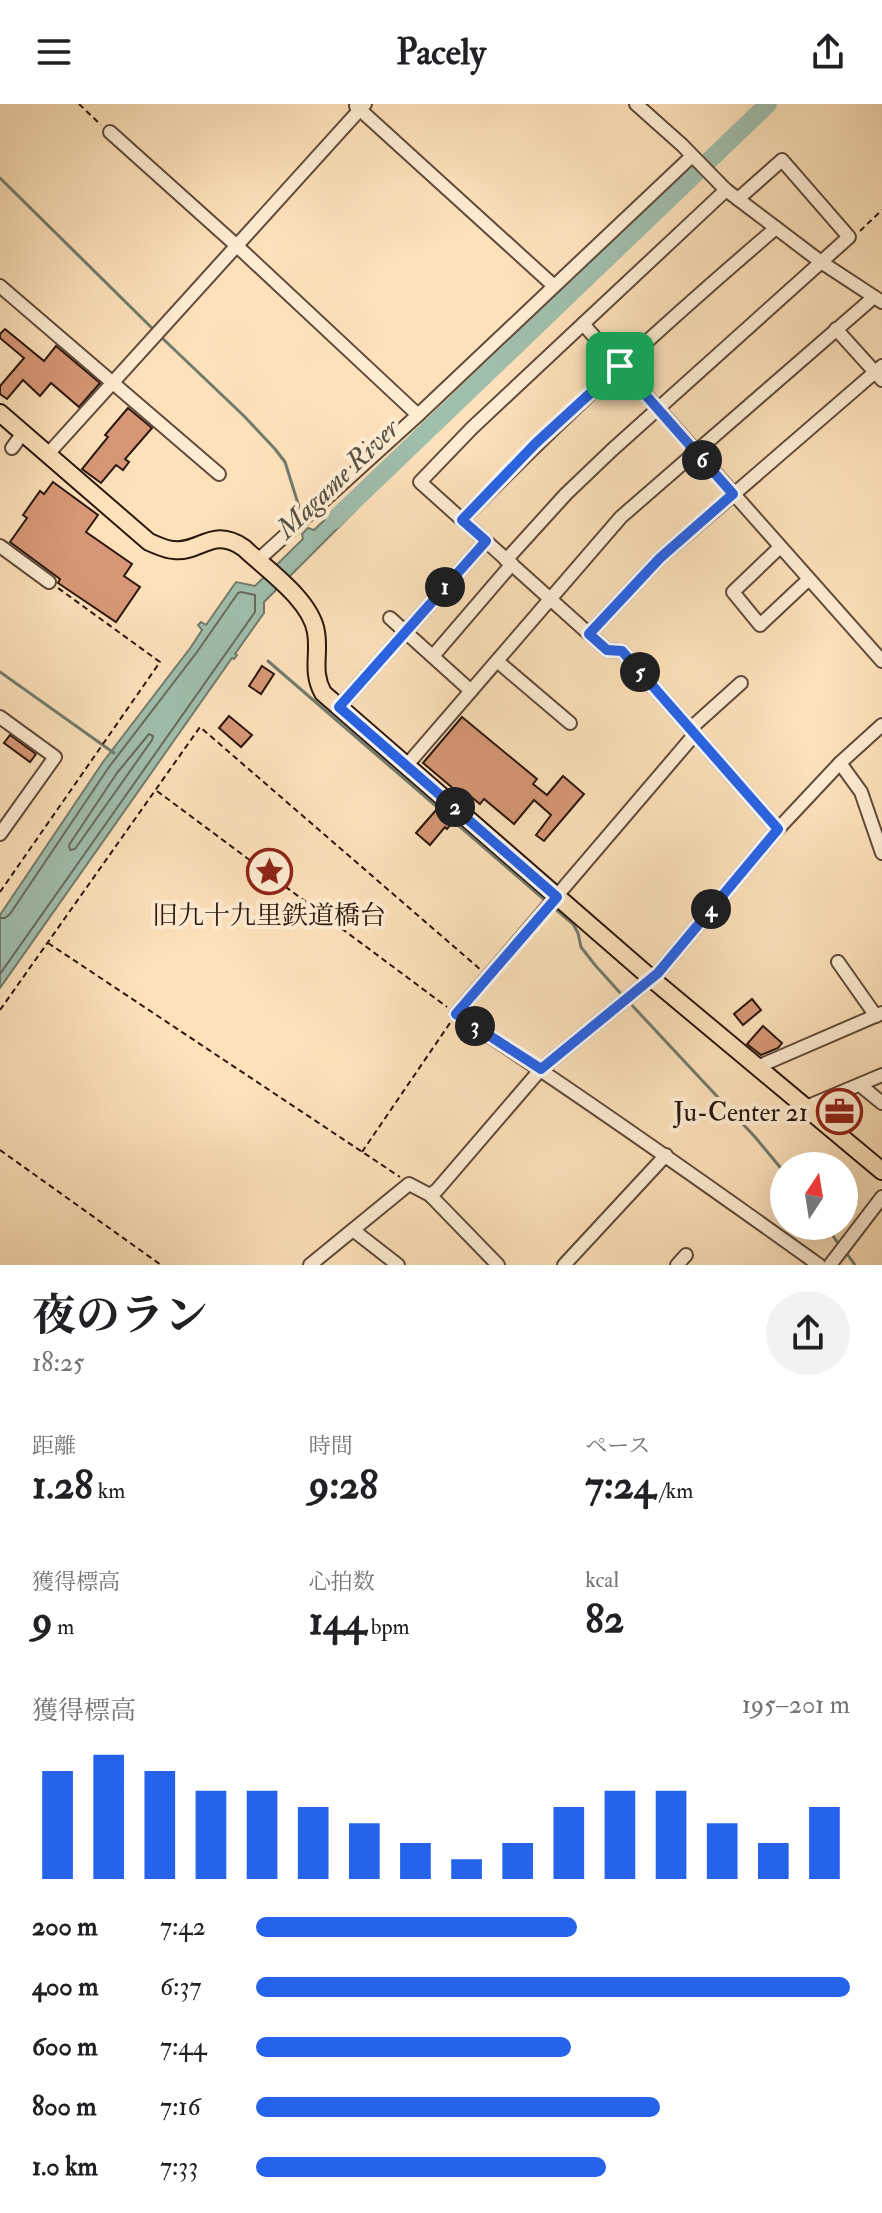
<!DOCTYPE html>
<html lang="ja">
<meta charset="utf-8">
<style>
:root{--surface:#fff;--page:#f2f2f2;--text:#202124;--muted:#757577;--accent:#2563eb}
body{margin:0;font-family:"IM FELL Double Pica","Noto Serif JP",serif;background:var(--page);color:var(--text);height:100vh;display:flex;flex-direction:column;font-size:30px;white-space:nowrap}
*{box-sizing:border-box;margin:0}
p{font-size:26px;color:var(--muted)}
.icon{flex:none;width:44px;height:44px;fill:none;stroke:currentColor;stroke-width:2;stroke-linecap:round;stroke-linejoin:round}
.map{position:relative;height:1161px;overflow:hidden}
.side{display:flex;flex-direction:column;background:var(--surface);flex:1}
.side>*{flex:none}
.needle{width:52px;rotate:12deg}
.fabs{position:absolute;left:770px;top:1048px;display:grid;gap:16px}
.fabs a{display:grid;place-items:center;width:88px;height:88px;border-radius:50%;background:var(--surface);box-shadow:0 8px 32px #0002;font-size:40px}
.pin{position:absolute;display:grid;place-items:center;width:68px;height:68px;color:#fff;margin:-34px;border-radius:16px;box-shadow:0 4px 12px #0006}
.km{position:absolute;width:40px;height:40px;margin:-20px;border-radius:50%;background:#222;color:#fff;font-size:22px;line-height:40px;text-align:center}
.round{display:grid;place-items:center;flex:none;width:84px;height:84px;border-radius:42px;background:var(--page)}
.overview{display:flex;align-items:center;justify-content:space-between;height:136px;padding:0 32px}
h1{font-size:44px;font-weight:700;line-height:60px}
.figures{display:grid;grid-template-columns:repeat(3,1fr);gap:12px;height:136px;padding:8px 32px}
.figures div{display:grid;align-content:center}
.figures b{font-size:40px;font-weight:700}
.figures small{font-size:22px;font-weight:400}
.figures p{font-size:22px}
.chart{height:224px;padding:16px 32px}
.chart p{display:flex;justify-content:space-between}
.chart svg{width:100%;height:144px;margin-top:8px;stroke:var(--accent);stroke-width:6}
ul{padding:0 32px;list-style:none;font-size:26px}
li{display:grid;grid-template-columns:128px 96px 1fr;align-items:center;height:60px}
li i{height:20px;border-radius:10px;background:var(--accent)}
header{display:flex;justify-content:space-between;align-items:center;height:104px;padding:0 32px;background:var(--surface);font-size:36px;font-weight:700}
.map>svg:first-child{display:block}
.water{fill:#a0beac;stroke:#717b6d;stroke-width:2}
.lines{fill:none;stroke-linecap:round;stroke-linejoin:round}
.shore{stroke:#666a5d;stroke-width:2}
.stream{stroke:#717b6d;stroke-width:3}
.river{stroke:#a0beac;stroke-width:18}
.building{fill:#d79776;stroke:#2b170e;stroke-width:2}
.minor-casing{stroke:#604a39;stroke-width:16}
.major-casing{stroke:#2b170e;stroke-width:20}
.path{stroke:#2b170e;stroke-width:2;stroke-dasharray:6 4;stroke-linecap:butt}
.minor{stroke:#feecd2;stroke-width:12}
.major{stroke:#fde1ba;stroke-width:16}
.route-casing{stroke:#fff;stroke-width:16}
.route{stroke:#2563eb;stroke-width:10}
.labels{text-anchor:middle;stroke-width:8;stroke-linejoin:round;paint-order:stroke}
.poi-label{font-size:26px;fill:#2b170e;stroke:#feecd2}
.water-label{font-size:28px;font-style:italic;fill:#545145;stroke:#feecd2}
</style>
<header><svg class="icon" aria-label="menu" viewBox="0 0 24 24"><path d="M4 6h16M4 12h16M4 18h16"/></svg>Pacely<svg class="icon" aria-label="share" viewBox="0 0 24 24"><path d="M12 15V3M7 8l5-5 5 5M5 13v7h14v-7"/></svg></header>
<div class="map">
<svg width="882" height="1161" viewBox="0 0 882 1161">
<rect width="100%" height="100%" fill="#fde1ba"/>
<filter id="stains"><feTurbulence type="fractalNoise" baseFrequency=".0025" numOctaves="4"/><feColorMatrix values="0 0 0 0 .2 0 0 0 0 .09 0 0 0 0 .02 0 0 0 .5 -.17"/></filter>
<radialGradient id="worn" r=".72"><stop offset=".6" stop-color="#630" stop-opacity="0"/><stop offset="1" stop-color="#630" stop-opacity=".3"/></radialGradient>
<!-- water -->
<polygon class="water" points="347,395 356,406 264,498 264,509 235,550 237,551 234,555 232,554 0,884 0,811 103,658 191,543 202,526 198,521 201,518 206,521 236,478 255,482 303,435 302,430 308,424 314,426"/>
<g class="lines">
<!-- shore -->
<g class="shore">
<polygon points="149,630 153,632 152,636 75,745 70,746 69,741 117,669"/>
<polyline points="0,814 5,814 10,810 109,663 197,548 238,489 241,488 255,491 255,508 0,870"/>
</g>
<!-- stream -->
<g class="stream">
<polyline points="0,74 154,226"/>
<polyline points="159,231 244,312 275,345 285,358 301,409"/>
<polyline points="268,557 547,798"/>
<polyline points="0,568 114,649"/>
<polyline points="552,802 573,820 578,829 581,843 595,861 623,892"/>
<polyline points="628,897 755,1033 784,1068"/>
<polyline points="826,1122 838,1139"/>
<polyline points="845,1147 855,1161"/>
</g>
<!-- river -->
<polyline class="river" points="334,416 768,0"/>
</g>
<!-- building -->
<g class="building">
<polygon points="5,225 44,257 56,242 100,279 79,303 51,279 40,292 23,276 7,295 0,290 0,282 24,254 0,234 0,230"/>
<polygon points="128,304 152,324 125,355 129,358 123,366 116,361 101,379 82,365 108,333 105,331"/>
<polygon points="53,378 98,411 86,428 132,460 124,472 140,483 116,518 58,479 60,475 10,438 27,414 23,411 40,387 44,390"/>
<polygon points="262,562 274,570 261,590 249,582"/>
<polygon points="229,612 252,631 241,643 219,624"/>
<polygon points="462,613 537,675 533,680 547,691 563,672 584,690 544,737 536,731 551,711 534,696 514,720 484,695 480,700 464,687 461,691 423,659"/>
<polygon points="10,631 36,650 30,658 4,639"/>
<polygon points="437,705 453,718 447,725 445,723 430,741 416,729"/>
<polygon points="752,895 761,906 743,921 734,910"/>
<polygon points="763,922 782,939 778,944 761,951 747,940"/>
</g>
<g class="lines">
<defs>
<g id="minor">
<polyline points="636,0 682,41 726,86 821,158 882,198"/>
<polyline points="356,2 554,182"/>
<polyline points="110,28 237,142 418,311"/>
<polyline points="726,86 472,324 420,378 607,546 622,547 778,725"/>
<polyline points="0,182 219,370"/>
<polyline points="583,220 882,557"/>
<polyline points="836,225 882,276"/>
<polyline points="12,344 23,329"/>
<polyline points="48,350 365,0"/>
<path d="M 462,416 C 562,313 667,217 776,124"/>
<polyline points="0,442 49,478"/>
<polyline points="780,443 733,488 760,521 809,475"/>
<polyline points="506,456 566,390 612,346 849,133 782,56 738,95"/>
<polyline points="257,457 418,311 692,52"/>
<polyline points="390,514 471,587"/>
<polyline points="589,530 660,454 882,262"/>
<polyline points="433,552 512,460"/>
<polyline points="497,557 570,619"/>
<polyline points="339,603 486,437"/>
<polyline points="0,613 55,653 0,730"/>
<polyline points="691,624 741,579"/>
<path d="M 695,630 L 456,910 C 579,990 699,1075 819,1161"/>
<polyline points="840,659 861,688 882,749"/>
<polyline points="407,661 621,413 874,193"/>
<polyline points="838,858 876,912"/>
<polyline points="757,963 882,909"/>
<polyline points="860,981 882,999"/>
<polyline points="806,1003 882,971"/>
<polyline points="430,1091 498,1161"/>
<polyline points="353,1126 398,1161"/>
<polyline points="310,1161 409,1080 430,1091 437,1086 541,965 658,869 778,725 840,659 882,621"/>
<polyline points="564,1161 666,1051"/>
<polyline points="677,1161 686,1151"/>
<polyline points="830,1161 882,1093"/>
</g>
<path id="major" d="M 0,309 L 149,438 C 157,441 166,446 174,446 C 200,449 213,422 244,444 C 267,466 311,496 316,528 C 320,550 311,567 323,589 L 652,875 L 882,1067"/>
</defs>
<!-- minor casing -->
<use href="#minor" class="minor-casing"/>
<!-- major casing -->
<use href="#major" class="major-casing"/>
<!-- path -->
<g class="path">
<polyline points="79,0 101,21"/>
<polyline points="860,127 882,106"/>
<polyline points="157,687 447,903"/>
<polyline points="0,788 160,558 58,484"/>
<polyline points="48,839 400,1073"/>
<polyline points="0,906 200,623 481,866"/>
<polyline points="0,1046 161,1161"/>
<polyline points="362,1048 450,919"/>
</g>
<!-- minor -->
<use href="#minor" class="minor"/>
<!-- major -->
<use href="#major" class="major"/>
</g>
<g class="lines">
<defs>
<polygon id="route" points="620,262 733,390 660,454 589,530 607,546 622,547 778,725 658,869 541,965 456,910 557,793 339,603 486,437 462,416 536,339"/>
</defs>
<!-- route casing -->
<use href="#route" class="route-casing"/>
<!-- route -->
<use href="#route" class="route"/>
</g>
<!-- icons -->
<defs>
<symbol id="sight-ring" viewBox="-11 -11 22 22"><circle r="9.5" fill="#feecd2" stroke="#8f2418" stroke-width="1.5"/><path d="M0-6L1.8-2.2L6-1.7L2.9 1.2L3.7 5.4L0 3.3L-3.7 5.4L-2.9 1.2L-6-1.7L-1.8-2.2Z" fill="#8f2418"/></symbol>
<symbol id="office-ring" viewBox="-11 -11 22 22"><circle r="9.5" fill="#feecd2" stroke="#8f2418" stroke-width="1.5"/><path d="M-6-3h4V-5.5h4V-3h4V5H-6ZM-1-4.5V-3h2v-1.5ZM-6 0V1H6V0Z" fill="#8f2418"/></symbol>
</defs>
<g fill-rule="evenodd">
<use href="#sight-ring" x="244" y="742" width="51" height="51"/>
<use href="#office-ring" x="814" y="982" width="51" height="51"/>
</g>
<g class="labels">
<!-- poi labels -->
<g class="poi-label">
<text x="269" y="820">旧九十九里鉄道橋台</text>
<text x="808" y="1017" text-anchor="end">Ju-Center 21</text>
</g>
<!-- water labels -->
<g class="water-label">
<text transform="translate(337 374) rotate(-44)" y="10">Magame River</text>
</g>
</g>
<rect width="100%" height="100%" filter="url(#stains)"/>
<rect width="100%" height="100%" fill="url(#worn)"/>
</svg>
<div class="fabs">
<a><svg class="needle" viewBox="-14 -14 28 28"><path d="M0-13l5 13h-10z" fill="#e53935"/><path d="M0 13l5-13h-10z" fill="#757577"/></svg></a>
</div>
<div class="pin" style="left:620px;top:262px;background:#1e9e55"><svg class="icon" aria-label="arrive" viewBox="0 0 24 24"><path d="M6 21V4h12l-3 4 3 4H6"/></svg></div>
<b class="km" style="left:445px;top:483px">1</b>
<b class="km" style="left:455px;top:703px">2</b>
<b class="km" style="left:475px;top:922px">3</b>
<b class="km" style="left:711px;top:805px">4</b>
<b class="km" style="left:640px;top:568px">5</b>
<b class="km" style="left:702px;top:356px">6</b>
</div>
<section class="side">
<div class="overview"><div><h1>夜のラン</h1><p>18:25</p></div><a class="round"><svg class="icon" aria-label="share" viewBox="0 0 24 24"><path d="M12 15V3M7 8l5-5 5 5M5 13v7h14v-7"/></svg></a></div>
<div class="figures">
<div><p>距離</p><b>1.28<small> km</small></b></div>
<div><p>時間</p><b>9:28</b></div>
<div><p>ペース</p><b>7:24<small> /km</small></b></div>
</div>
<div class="figures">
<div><p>獲得標高</p><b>9<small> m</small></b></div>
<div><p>心拍数</p><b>144<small> bpm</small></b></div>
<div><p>kcal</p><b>82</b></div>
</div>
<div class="chart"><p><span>獲得標高</span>195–201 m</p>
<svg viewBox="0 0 160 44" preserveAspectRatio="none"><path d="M5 44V11M15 44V6M25 44V11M35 44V17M45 44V17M55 44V22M65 44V27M75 44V33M85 44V38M95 44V33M105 44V22M115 44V17M125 44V17M135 44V27M145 44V33M155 44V22"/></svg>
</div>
<ul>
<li><b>200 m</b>7:42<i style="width:54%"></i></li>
<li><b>400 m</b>6:37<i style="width:100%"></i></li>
<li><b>600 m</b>7:44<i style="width:53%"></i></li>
<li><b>800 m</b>7:16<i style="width:68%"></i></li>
<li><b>1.0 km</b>7:33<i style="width:59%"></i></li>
</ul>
</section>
